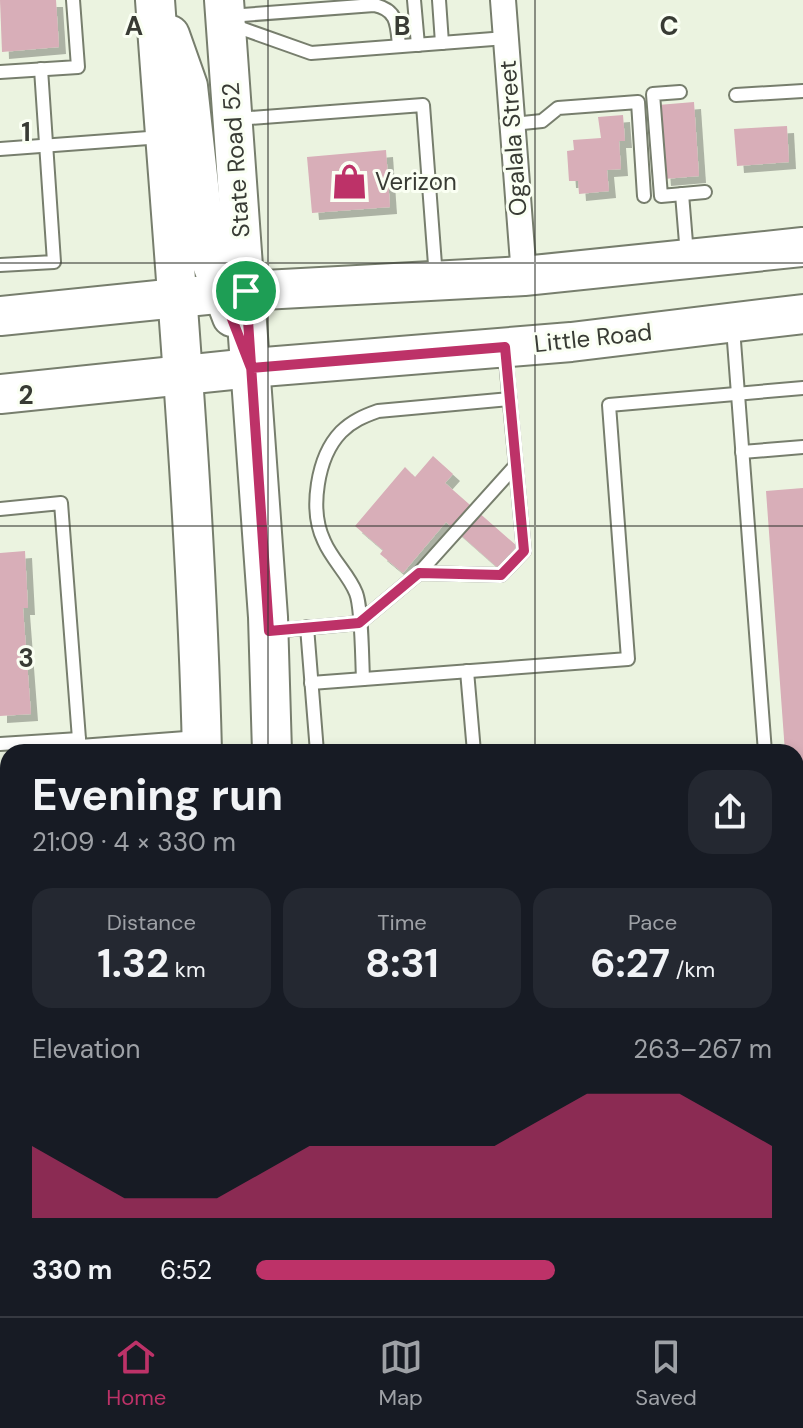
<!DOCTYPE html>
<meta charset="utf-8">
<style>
:root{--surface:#171b24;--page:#242831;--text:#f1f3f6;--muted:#9ea1a6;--line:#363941;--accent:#bd3268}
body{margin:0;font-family:"DM Sans",sans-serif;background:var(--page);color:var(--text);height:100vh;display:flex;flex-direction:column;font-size:30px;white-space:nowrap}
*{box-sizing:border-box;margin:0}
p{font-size:26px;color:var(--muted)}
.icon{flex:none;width:44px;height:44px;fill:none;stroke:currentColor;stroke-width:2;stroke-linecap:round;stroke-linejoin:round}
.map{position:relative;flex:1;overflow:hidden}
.details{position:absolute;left:0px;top:744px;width:804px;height:572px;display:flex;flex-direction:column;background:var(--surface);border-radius:24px 24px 0 0;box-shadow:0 4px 12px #0003}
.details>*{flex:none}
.pin{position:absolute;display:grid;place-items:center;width:68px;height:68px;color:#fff;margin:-34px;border:4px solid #fff;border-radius:50%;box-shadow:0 2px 8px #0007}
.round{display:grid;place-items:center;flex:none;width:84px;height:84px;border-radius:24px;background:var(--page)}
.summary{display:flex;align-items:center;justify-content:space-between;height:136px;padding:0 32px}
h1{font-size:44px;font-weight:700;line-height:60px}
.metrics{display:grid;grid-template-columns:repeat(3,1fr);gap:12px;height:136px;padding:8px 32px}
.metrics div{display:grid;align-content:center;border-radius:20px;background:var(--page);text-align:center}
.metrics b{font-size:40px;font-weight:700}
.metrics small{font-size:22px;font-weight:400}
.metrics p{font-size:22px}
.chart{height:224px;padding:16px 32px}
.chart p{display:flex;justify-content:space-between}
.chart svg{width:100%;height:144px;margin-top:8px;fill:var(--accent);opacity:.7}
ul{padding:0 32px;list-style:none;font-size:26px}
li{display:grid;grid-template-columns:128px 96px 1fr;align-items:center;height:60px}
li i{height:20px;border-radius:10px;background:var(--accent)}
.tabs{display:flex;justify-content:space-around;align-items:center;height:112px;border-top:2px solid var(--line);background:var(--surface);font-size:22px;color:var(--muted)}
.tabs a{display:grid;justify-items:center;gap:4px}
.tabs .current{color:var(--accent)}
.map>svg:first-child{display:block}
.building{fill:#d8aeb8;filter:url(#shadow)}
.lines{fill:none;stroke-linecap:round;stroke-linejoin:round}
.service-casing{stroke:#777e6d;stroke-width:16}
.minor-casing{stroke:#777e6d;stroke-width:28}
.primary-casing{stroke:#777e6d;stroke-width:42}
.service{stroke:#fff;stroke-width:12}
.minor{stroke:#fff;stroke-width:24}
.primary{stroke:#fff;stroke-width:38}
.route-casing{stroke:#fff;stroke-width:16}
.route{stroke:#bd3268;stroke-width:10}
.grid{fill:none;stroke:#383b34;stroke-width:2;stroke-opacity:0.55}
.labels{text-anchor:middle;stroke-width:6;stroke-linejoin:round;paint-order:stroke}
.street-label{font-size:24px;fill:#383b34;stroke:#fafff3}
.poi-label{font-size:24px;fill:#383b34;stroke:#fafff3;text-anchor:start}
.grid-label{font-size:26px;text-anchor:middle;font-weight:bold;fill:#383b34;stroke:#fafff3;stroke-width:6;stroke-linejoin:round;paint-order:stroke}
</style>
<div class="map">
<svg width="803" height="1316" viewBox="0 0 803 1316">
<defs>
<filter id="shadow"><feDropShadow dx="7" dy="7" stdDeviation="0" flood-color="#0004"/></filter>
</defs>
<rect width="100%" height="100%" fill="#ebf3e0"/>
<!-- building -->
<g class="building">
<polygon points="0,0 56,0 59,47 2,52"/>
<polygon points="694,102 699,176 664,179 658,105"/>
<polygon points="623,115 625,141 619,141 621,169 607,170 609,191 579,194 578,181 569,181 567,151 574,150 573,140 601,138 598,117"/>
<polygon points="787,126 789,162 737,166 734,129"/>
<polygon points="386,150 390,207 312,213 307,157"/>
<polygon points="433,456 453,474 445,483 517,546 498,568 446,522 403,573 380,554 383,550 355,526 405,467 415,477"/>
<polygon points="803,488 803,958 801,958 796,894 796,752 785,752 766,491"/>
<polygon points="25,551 28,608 23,608 31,714 0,716 0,553"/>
<polygon points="8,882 8,956 0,956 0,883"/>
<polygon points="8,986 8,1058 0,1059 0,987"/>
<polygon points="8,1170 8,1227 0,1227 0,1171"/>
</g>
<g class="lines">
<defs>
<g id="service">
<polyline points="414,0 418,45"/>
<polyline points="439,0 442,43"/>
<path d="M 229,16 L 374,5 C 398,10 397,25 399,46"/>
<polyline points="232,25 311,53 506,38"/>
<polyline points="0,72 78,67 73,0"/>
<polyline points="680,92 653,94 661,196 705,192"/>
<polyline points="736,95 803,91"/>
<polyline points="236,119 423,105 436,278"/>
<polyline points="513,124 542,121 558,108 638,102 644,196"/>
<polyline points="0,149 162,137"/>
<polyline points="682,194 687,255"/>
<polyline points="0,265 54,262 41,69"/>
<polyline points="733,328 765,752"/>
<polyline points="742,452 803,447"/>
<polyline points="0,509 61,503 80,752"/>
<polyline points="419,573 516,465"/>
<polyline points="307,627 317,752"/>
<polyline points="272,631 359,623 419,573 501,575 524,551 505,350"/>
<polyline points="467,671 474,752"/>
<path d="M 363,679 C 362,660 362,608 356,593 C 349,575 332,560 324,541 C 309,510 317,457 341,432 C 352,421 364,416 378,411 L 510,399"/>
<polyline points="311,683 628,659 609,405 803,388"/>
<polyline points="0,744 79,739"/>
<polyline points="80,746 199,737"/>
<polyline points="0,841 8,841"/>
<polyline points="0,1098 8,1098"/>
<polyline points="0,1161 8,1161"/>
<polyline points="796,1173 803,1265"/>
<polyline points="0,1240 8,1239"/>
<polyline points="0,1294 8,1293"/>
<polyline points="144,1308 144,1316"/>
<polyline points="350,1308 351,1316"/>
<polyline points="514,1308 514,1316"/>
</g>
<polyline id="minor" points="503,0 524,276"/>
<g id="primary">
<path d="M 155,0 C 173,251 196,501 202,752"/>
<polyline points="224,0 268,617 272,752"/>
<polyline points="170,35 188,86 206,248 232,317"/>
<polyline points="0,316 246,291 524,276 803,247"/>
<polyline points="0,394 251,368 571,342 803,314"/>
<polyline points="218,1308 218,1316"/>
<polyline points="282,1308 288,1316"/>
</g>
</defs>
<!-- service casing -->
<use href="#service" class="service-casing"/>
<!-- minor casing -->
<use href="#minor" class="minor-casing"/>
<!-- primary casing -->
<use href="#primary" class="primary-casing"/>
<!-- service -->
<use href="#service" class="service"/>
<!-- minor -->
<use href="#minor" class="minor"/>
<!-- primary -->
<use href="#primary" class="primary"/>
</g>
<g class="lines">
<defs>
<polyline id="route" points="246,291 269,631 359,623 419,573 501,575 524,551 505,347 251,368 222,293 246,291"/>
</defs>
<!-- route casing -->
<use href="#route" class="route-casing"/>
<!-- route -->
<use href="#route" class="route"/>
</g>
<!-- grid -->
<path class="grid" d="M 268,0 L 268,752M 535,0 L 535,752M 0,263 L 803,263M 0,526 L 803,526M 0,790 L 8,790M 796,790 L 803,790M 0,1053 L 8,1053M 796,1053 L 803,1053M 268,1308 L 268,1316M 535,1308 L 535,1316"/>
<!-- icons -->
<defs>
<symbol id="shop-bare" viewBox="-9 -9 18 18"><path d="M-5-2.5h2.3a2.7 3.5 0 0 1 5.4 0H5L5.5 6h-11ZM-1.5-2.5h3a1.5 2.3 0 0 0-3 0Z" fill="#bd3268" stroke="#fafff3" stroke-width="2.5" paint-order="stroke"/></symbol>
</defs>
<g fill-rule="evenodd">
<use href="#shop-bare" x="324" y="156" width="51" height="51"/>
</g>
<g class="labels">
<!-- street labels -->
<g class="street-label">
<text transform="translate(513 138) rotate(-94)" y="8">Ogalala Street</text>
<text transform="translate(236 160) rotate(-94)" y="8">State Road 52</text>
<text transform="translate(593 338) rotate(-6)" y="8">Little Road</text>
</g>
<!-- poi labels -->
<g class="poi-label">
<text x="375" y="190">Verizon</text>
</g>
</g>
<g class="grid-label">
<text x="134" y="35">A</text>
<text x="402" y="35">B</text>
<text x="669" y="35">C</text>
<text x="26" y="141">1</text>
<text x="26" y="404">2</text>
<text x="26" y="667">3</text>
</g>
</svg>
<div class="pin" style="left:246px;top:291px;background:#1e9e55"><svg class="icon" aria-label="arrive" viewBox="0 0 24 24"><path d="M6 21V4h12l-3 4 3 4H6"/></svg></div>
<section class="details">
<div class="summary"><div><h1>Evening run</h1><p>21:09 · 4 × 330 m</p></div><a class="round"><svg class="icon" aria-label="share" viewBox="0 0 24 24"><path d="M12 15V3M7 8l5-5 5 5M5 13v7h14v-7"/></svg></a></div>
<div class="metrics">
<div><p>Distance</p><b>1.32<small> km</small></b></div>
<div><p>Time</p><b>8:31</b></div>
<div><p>Pace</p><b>6:27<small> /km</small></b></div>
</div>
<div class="chart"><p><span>Elevation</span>263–267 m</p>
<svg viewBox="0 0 160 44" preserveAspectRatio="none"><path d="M0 44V22L10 30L20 38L30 38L40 38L50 30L60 22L70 22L80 22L90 22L100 22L110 14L120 6L130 6L140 6L150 14L160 22V44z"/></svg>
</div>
<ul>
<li><b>330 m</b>6:52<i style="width:58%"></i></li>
</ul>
</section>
</div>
<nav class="tabs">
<a class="current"><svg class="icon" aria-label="home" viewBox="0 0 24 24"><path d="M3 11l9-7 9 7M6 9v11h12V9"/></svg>Home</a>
<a><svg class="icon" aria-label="map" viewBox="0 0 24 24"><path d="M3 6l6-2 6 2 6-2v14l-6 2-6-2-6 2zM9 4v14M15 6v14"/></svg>Map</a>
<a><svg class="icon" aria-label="saved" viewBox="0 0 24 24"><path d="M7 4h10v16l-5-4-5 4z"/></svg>Saved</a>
</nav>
